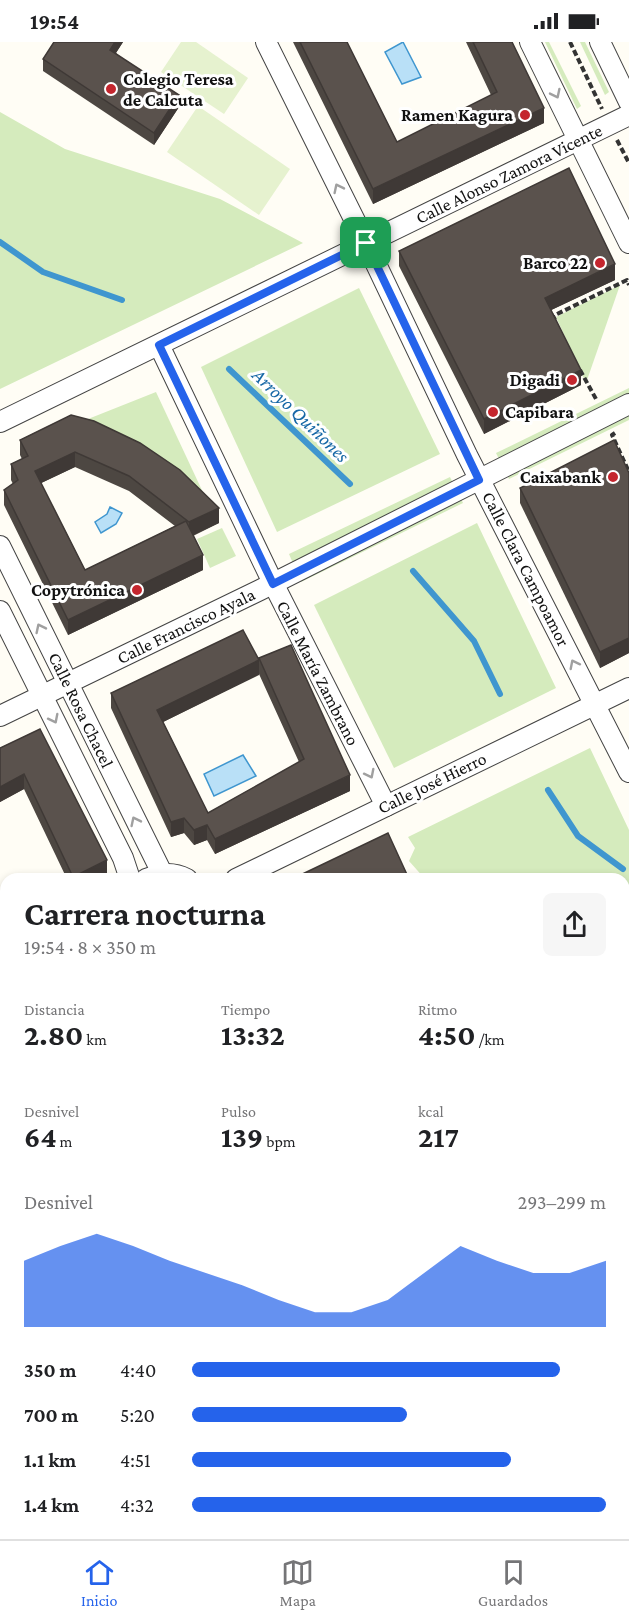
<!DOCTYPE html>
<html lang="es">
<meta charset="utf-8">
<style>
:root{--surface:#fff;--page:#f6f6f6;--text:#202124;--muted:#757577;--line:#e0e0e0;--accent:#2563eb}
body{margin:0;font-family:"Crimson Pro",serif;background:var(--page);color:var(--text);height:100vh;display:flex;flex-direction:column;font-size:22px;white-space:nowrap}
*{box-sizing:border-box;margin:0}
p{font-size:20px;color:var(--muted)}
.icon{flex:none;width:33px;height:33px;fill:none;stroke:currentColor;stroke-width:2;stroke-linecap:round;stroke-linejoin:round}
.map{position:relative;flex:1;overflow:hidden}
.details{position:absolute;left:0px;top:831px;width:630px;height:666px;display:flex;flex-direction:column;background:var(--surface);border-radius:18px 18px 0 0;box-shadow:0 3px 9px #0003}
.details>*{flex:none}
.pin{position:absolute;display:grid;place-items:center;width:51px;height:51px;color:#fff;margin:-26px;border-radius:12px;box-shadow:0 3px 9px #0006}
.round{display:grid;place-items:center;flex:none;width:63px;height:63px;border-radius:9px;background:var(--page)}
.summary{display:flex;align-items:center;justify-content:space-between;height:102px;padding:0 24px}
h1{font-size:33px;font-weight:700;line-height:45px}
.stats{display:grid;grid-template-columns:repeat(3,1fr);gap:9px;height:102px;padding:6px 24px}
.stats div{display:grid;align-content:center}
.stats b{font-size:30px;font-weight:700}
.stats small{font-size:16px;font-weight:400}
.stats p{font-size:16px}
.chart{height:168px;padding:12px 24px}
.chart p{display:flex;justify-content:space-between}
.chart svg{width:100%;height:108px;margin-top:6px;fill:var(--accent);opacity:.7}
ul{padding:0 24px;list-style:none;font-size:20px}
li{display:grid;grid-template-columns:96px 72px 1fr;align-items:center;height:45px}
li i{height:15px;border-radius:8px;background:var(--accent)}
.status{display:flex;justify-content:space-between;align-items:center;height:42px;padding:0 30px;background:var(--surface);direction:ltr}
.status svg{height:16px;fill:currentColor}
.dock{display:flex;justify-content:space-around;align-items:center;height:84px;border-top:2px solid var(--line);background:var(--surface);font-size:16px;color:var(--muted)}
.dock a{display:grid;justify-items:center;gap:3px}
.dock .on{color:var(--accent)}
.map>svg:first-child{display:block}
.green{fill:#d5ebbd}
.pitch{fill:#e6f2cf}
.water{fill:#b9e0f7;stroke:#3f96cf;stroke-width:1.5}
.lines{fill:none;stroke-linecap:round;stroke-linejoin:round}
.stream{stroke:#3f96cf;stroke-width:6}
.street-casing{stroke:#444;stroke-width:22}
.secondary-casing{stroke:#333;stroke-width:32}
.path{stroke:#333;stroke-width:4;stroke-dasharray:6 3;stroke-linecap:butt}
.street{stroke:#fff;stroke-width:20}
.secondary{stroke:#fff6b0;stroke-width:28}
.wall{fill:#4d4742;fill-rule:evenodd}
.shaded-wall{fill:#3f3936}
.building{fill:#5a524d;stroke:#3f3936;stroke-width:1.5}
.oneway{stroke:#a0a0a0}
.route-casing{stroke:#fff;stroke-width:12}
.route{stroke:#2563eb;stroke-width:8}
.poi-dot{fill:#c4262e;stroke:#fff;stroke-width:2}
.labels{text-anchor:middle;stroke-width:6;stroke-linejoin:round;paint-order:stroke}
.poi-label{font-size:18px;font-weight:bold;fill:#111;stroke:#fff;text-anchor:end}
.street-label{font-size:18px;fill:#111;stroke:#fff}
.water-label{font-size:20px;font-style:italic;fill:#1768a6;stroke:#fff}
</style>
<div class="status"><b>19:54</b><svg viewBox="0 0 49 12"><path d="M0 12V9h3v3zM5 12V6h3v6zM10 12V3h3v9zM15 12V0h3v12zM26 1h20v11H26zM47 4h2v5h-2z"/></svg></div>
<div class="map">
<svg width="629" height="1497" viewBox="0 0 629 1497">
<rect width="100%" height="100%" fill="#fffdf5"/>
<!-- green -->
<g class="green">
<polygon points="545,0 549,0 581,64 577,67"/>
<polygon points="580,0 585,0 609,50 605,53"/>
<polygon points="0,70 65,107 220,157 303,201 0,347"/>
<polygon points="620,243 586,341 556,275"/>
<polygon points="359,246 440,412 277,490 201,325"/>
<polygon points="629,346 629,378 509,437 496,411"/>
<polygon points="156,350 207,459 83,379"/>
<polygon points="450,435 463,461 301,540 289,512"/>
<polygon points="477,481 556,646 394,726 314,563"/>
<polygon points="222,486 236,514 210,526 197,497"/>
<polygon points="590,706 629,788 629,991 624,989 624,837 425,837 409,819 415,806 408,795"/>
</g>
<!-- pitch -->
<g class="pitch">
<polygon points="181,0 196,0 248,36 224,72 161,30"/>
<polygon points="198,64 290,127 259,173 167,110"/>
</g>
<!-- water -->
<g class="water">
<polygon points="403,0 421,35 402,42 385,10"/>
<polygon points="110,465 122,471 116,482 101,491 95,480 107,472"/>
<polygon points="243,713 256,734 214,754 204,732"/>
<polygon points="3,1188 6,1195 6,1244 2,1246 0,1242 0,1189"/>
</g>
<g class="lines">
<!-- stream -->
<g class="stream">
<polyline points="0,200 43,230 122,258"/>
<polyline points="229,327 350,442"/>
<polyline points="413,529 474,599 500,652"/>
<polyline points="548,748 578,794 623,827"/>
</g>
<defs>
<g id="street">
<polyline points="266,0 366,201 467,413 629,730"/>
<polyline points="530,0 629,201"/>
<polyline points="600,0 629,60"/>
<polyline points="159,303 273,541 386,764"/>
<polyline points="0,380 629,73"/>
<polyline points="0,504 162,831"/>
<polyline points="0,569 123,816 130,837"/>
<polyline points="0,674 260,548 629,362"/>
<path d="M 146,837 C 161,831 173,830 187,837"/>
<polyline points="236,837 629,646"/>
<polyline points="0,958 6,956"/>
</g>
<g id="secondary">
<polyline points="624,1297 629,1294"/>
<polyline points="215,1497 227,1491"/>
</g>
</defs>
<!-- street casing -->
<use href="#street" class="street-casing"/>
<!-- secondary casing -->
<use href="#secondary" class="secondary-casing"/>
<!-- path -->
<g class="path">
<polyline points="570,0 602,67"/>
<polyline points="617,98 629,121"/>
<polyline points="555,278 553,274 627,238 629,243"/>
<polyline points="580,328 596,357"/>
<polyline points="615,391 612,393 629,430"/>
<polyline points="162,1497 174,1491"/>
</g>
<!-- street -->
<use href="#street" class="street"/>
<!-- secondary -->
<use href="#secondary" class="secondary"/>
</g>
<!-- wall -->
<g class="wall">
<polygon points="54,0 123,0 116,11 179,65 154,103 43,29 43,17"/>
<polygon points="293,0 347,0 397,100 491,53 466,0 512,0 544,81 373,162"/>
<polygon points="399,209 615,238 551,268 581,343 484,392 399,224"/>
<path d="M 71,373 L 219,481 L 193,494 L 203,528 L 68,593 L 4,463 L 4,448 L 13,442 L 11,438 L 11,422 L 22,417 L 20,413 L 20,398 ZM 75,425 L 129,449 L 175,484 L 85,528 L 41,441 Z"/>
<polygon points="629,431 629,611 600,626 520,461 520,446"/>
<path d="M 259,617 L 350,749 L 215,812 L 207,798 L 194,803 L 184,791 L 171,795 L 111,666 L 111,651 ZM 259,632 L 299,720 L 208,771 L 163,680 Z"/>
<polygon points="40,687 107,833 99,837 67,837 24,747 0,760 0,706"/>
<polygon points="624,1005 629,1007 629,1058 624,1057"/>
</g>
<!-- shaded-wall -->
<g class="shaded-wall">
<polygon points="115,0 123,0 110,20 110,8"/>
<polygon points="179,53 179,65 154,103 154,91"/>
<polygon points="544,66 544,81 373,162 373,147"/>
<polygon points="615,222 615,238 545,271 545,256"/>
<polygon points="581,328 581,343 484,392 484,377"/>
<polygon points="75,410 75,425 35,444 35,429"/>
<polygon points="219,466 219,481 189,495 189,480"/>
<polygon points="203,513 203,528 68,593 68,578"/>
<polygon points="629,596 629,611 600,626 600,610"/>
<polygon points="259,618 259,633 157,683 157,668"/>
<polygon points="24,732 24,747 0,760 0,745"/>
<polygon points="350,733 350,749 215,812 215,797"/>
<polygon points="184,776 184,791 171,795 171,780"/>
<polygon points="207,783 207,798 194,803 194,788"/>
<polygon points="107,818 107,833 99,837 73,837 73,835"/>
<polygon points="6,906 6,921 0,924 0,909"/>
<polygon points="6,1082 6,1097 0,1100 0,1085"/>
<polygon points="629,1219 629,1234 624,1237 624,1221"/>
<polygon points="6,1444 6,1460 0,1472 0,1457"/>
<polygon points="87,1491 121,1491 104,1497 75,1497"/>
</g>
<!-- building -->
<g class="building">
<polygon points="54,0 115,0 110,8 179,53 154,91 43,17"/>
<polygon points="300,0 347,0 397,100 497,50 473,0 512,0 544,66 373,147"/>
<polygon points="569,126 615,222 545,256 581,328 484,377 399,209"/>
<polygon points="71,373 94,379 140,401 180,428 219,466 189,480 129,434 75,410 35,429 85,528 186,479 203,513 68,578 4,448 18,438 11,422 28,414 20,398"/>
<polygon points="614,398 629,431 629,596 600,610 520,446"/>
<polygon points="243,588 259,618 157,668 208,771 304,717 259,616 291,603 350,733 215,797 207,783 194,788 184,776 171,780 111,651"/>
<polygon points="40,687 107,818 73,835 24,732 0,745 0,706"/>
<polygon points="388,791 409,837 292,837"/>
<polygon points="6,871 6,906 0,909 0,874"/>
<polygon points="6,982 6,1082 0,1085 0,985"/>
<polygon points="624,1005 629,1007 629,1043 624,1042"/>
<polygon points="629,1173 629,1219 624,1221 624,1175"/>
<polygon points="0,1387 6,1409 6,1444 0,1457"/>
<polygon points="14,1491 87,1491 75,1497 10,1497"/>
</g>
<!-- one-way arrows -->
<defs><path id="oneway-chevron" d="M-2-3.5L2.5 0L-2 3.5" fill="none" stroke-width="1.6" stroke-linecap="round" stroke-linejoin="round" transform="scale(1.5)"/></defs>
<g class="oneway">
<use href="#oneway-chevron" transform="translate(556 52) rotate(64)"/>
<use href="#oneway-chevron" transform="translate(338 146) rotate(-116)"/>
<use href="#oneway-chevron" transform="translate(40 586) rotate(-116)"/>
<use href="#oneway-chevron" transform="translate(574 622) rotate(-117)"/>
<use href="#oneway-chevron" transform="translate(54 677) rotate(63)"/>
<use href="#oneway-chevron" transform="translate(370 732) rotate(63)"/>
<use href="#oneway-chevron" transform="translate(135 779) rotate(-116)"/>
</g>
<g class="lines">
<defs>
<polygon id="route" points="366,201 479,438 273,542 159,303"/>
</defs>
<!-- route casing -->
<use href="#route" class="route-casing"/>
<!-- route -->
<use href="#route" class="route"/>
</g>
<!-- markers -->
<g class="poi-dot">
<circle cx="111" cy="47" r="6"/>
<circle cx="525" cy="73" r="6"/>
<circle cx="600" cy="221" r="6"/>
<circle cx="572" cy="338" r="6"/>
<circle cx="493" cy="370" r="6"/>
<circle cx="613" cy="435" r="6"/>
<circle cx="137" cy="548" r="6"/>
</g>
<g class="labels">
<!-- poi labels -->
<g class="poi-label">
<text x="123" y="43" text-anchor="start">Colegio Teresa<tspan x="123" dy="21">de Calcuta</tspan></text>
<text x="513" y="79">Ramen Kagura</text>
<text x="588" y="227">Barco 22</text>
<text x="560" y="344">Digadi</text>
<text x="505" y="376" text-anchor="start">Capibara</text>
<text x="601" y="441">Caixabank</text>
<text x="125" y="554">Copytrónica</text>
</g>
<!-- street labels -->
<g class="street-label">
<text transform="translate(509 132) rotate(-26)" y="6">Calle Alonso Zamora Vicente</text>
<text transform="translate(526 527) rotate(63)" y="6">Calle Clara Campoamor</text>
<text transform="translate(186 584) rotate(-26)" y="6">Calle Francisco Ayala</text>
<text transform="translate(318 631) rotate(63)" y="6">Calle María Zambrano</text>
<text transform="translate(81 668) rotate(64)" y="6">Calle Rosa Chacel</text>
<text transform="translate(432 741) rotate(-26)" y="6">Calle José Hierro</text>
</g>
<!-- water labels -->
<g class="water-label">
<text transform="translate(301 373) rotate(44)" y="7">Arroyo Quiñones</text>
</g>
</g>
</svg>
<div class="pin" style="left:366px;top:201px;background:#1e9e55"><svg class="icon" aria-label="arrive" viewBox="0 0 24 24"><path d="M6 21V4h12l-3 4 3 4H6"/></svg></div>
<section class="details">
<div class="summary"><div><h1>Carrera nocturna</h1><p>19:54 · 8 × 350 m</p></div><a class="round"><svg class="icon" aria-label="share" viewBox="0 0 24 24"><path d="M12 15V3M7 8l5-5 5 5M5 13v7h14v-7"/></svg></a></div>
<div class="stats">
<div><p>Distancia</p><b>2.80<small> km</small></b></div>
<div><p>Tiempo</p><b>13:32</b></div>
<div><p>Ritmo</p><b>4:50<small> /km</small></b></div>
</div>
<div class="stats">
<div><p>Desnivel</p><b>64<small> m</small></b></div>
<div><p>Pulso</p><b>139<small> bpm</small></b></div>
<div><p>kcal</p><b>217</b></div>
</div>
<div class="chart"><p><span>Desnivel</span>293–299 m</p>
<svg viewBox="0 0 160 44" preserveAspectRatio="none"><path d="M0 44V17L10 11L20 6L30 11L40 17L50 22L60 27L70 33L80 38L90 38L100 33L110 22L120 11L130 17L140 22L150 22L160 17V44z"/></svg>
</div>
<ul>
<li><b>350 m</b>4:40<i style="width:89%"></i></li>
<li><b>700 m</b>5:20<i style="width:52%"></i></li>
<li><b>1.1 km</b>4:51<i style="width:77%"></i></li>
<li><b>1.4 km</b>4:32<i style="width:100%"></i></li>
</ul>
</section>
</div>
<nav class="dock">
<a class="on"><svg class="icon" aria-label="home" viewBox="0 0 24 24"><path d="M3 11l9-7 9 7M6 9v11h12V9"/></svg>Inicio</a>
<a><svg class="icon" aria-label="map" viewBox="0 0 24 24"><path d="M3 6l6-2 6 2 6-2v14l-6 2-6-2-6 2zM9 4v14M15 6v14"/></svg>Mapa</a>
<a><svg class="icon" aria-label="saved" viewBox="0 0 24 24"><path d="M7 4h10v16l-5-4-5 4z"/></svg>Guardados</a>
</nav>
